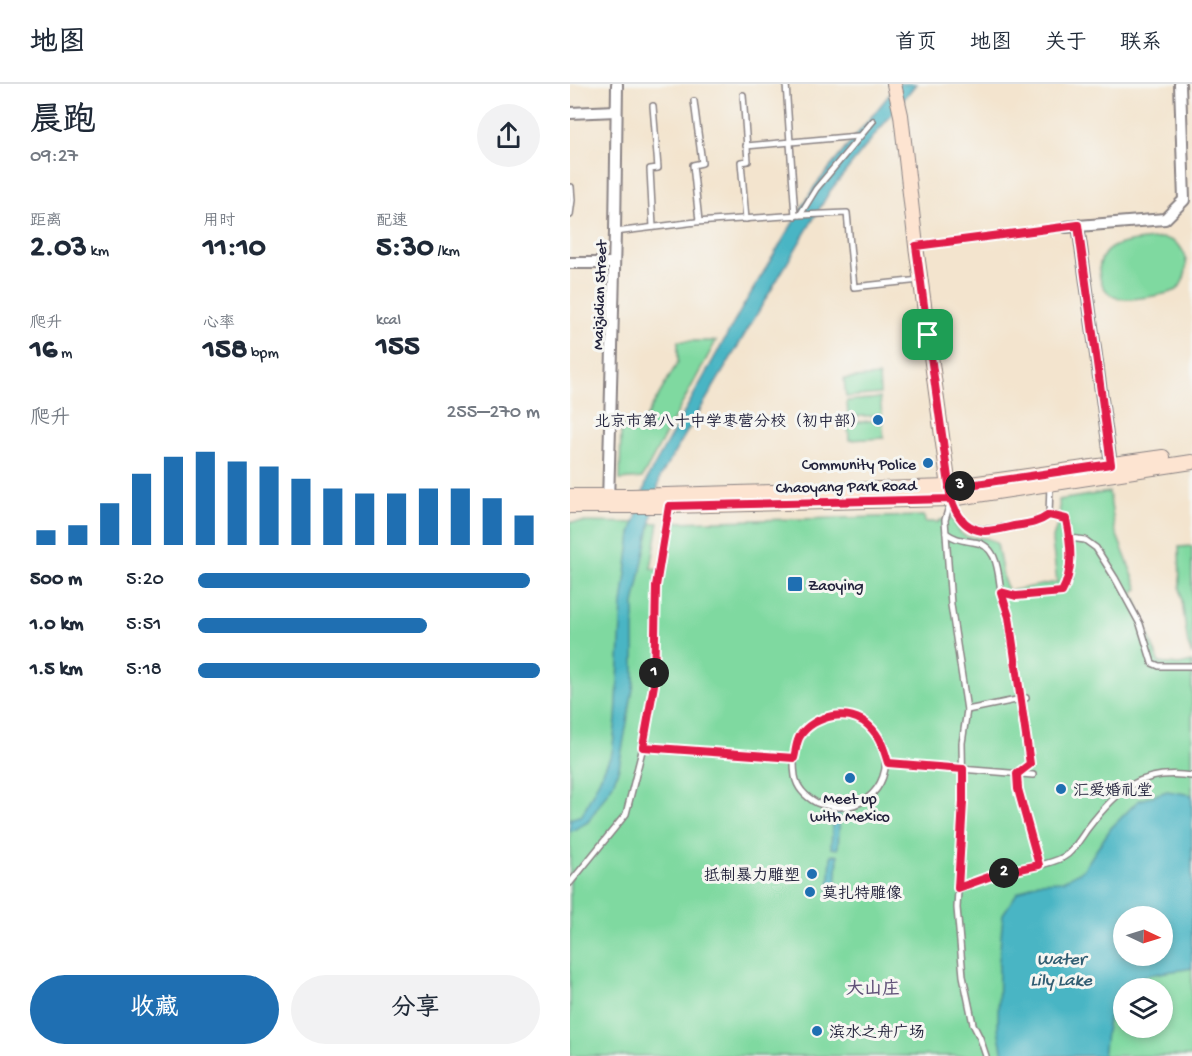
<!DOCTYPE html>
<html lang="zh">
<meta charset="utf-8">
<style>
:root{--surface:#fff;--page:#f2f2f3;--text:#1f2937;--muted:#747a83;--line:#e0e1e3;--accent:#1f6fb2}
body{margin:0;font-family:"Gochi Hand","LXGW WenKai TC",sans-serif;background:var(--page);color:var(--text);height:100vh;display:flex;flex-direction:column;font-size:22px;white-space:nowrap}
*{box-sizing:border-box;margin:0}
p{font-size:20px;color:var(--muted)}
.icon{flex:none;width:33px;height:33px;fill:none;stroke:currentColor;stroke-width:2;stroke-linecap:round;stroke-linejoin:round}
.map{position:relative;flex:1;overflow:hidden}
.panel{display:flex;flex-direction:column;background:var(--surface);width:570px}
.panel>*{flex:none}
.needle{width:39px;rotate:94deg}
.buttons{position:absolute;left:543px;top:822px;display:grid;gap:12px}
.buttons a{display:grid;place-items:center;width:60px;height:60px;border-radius:50%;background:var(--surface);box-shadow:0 3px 9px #0003;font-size:30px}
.pin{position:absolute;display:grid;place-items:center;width:51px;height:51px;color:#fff;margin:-26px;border-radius:12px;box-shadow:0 3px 9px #0006}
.km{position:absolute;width:30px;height:30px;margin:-15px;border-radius:50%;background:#222;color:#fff;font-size:16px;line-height:30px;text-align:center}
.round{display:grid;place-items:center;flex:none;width:63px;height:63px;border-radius:32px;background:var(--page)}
.headline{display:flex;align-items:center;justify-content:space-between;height:102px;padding:0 30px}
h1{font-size:33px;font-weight:700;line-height:45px}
.metrics{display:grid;grid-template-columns:repeat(3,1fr);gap:9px;height:102px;padding:6px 30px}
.metrics div{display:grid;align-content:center}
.metrics b{font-size:30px;font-weight:700}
.metrics small{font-size:16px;font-weight:400}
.metrics p{font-size:16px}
.chart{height:168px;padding:12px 30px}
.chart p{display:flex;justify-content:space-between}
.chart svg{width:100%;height:108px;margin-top:6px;stroke:var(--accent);stroke-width:6}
.cta{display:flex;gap:12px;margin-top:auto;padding:12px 30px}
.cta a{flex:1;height:69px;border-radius:36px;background:var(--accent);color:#fff;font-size:24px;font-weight:700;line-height:69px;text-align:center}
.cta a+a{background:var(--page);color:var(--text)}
ul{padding:0 30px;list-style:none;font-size:20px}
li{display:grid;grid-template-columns:96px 72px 1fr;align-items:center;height:45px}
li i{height:15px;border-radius:8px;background:var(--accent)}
header{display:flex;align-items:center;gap:36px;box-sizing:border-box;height:84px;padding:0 30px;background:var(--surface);border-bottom:2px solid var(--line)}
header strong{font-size:28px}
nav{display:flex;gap:33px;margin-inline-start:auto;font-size:21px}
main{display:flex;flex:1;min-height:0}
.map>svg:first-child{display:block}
.green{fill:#7fd9a0;stroke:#507e6e;stroke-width:1.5;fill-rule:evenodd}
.water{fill:#48b5c4;stroke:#356c80;stroke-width:1.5;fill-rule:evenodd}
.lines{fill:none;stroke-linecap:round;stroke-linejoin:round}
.lane-casing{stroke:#8a8384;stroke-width:8}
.street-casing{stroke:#8a8384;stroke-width:14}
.secondary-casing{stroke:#8a8384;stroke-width:16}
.lane{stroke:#fff;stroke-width:5}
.street{stroke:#fff;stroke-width:10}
.secondary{stroke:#fde4d1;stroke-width:14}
.route-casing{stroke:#fff;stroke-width:12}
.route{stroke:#e11d48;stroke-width:8}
.poi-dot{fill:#1f6fb2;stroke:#f6f6f2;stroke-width:2}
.labels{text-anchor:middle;stroke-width:6;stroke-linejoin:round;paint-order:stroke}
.street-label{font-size:16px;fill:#22223b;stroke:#f6f6f2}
.poi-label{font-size:16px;fill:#22223b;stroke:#f6f6f2;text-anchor:start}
.water-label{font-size:18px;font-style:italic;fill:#315d72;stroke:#f6f6f2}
.neighbourhood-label{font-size:18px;font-weight:bold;fill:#605178;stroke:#f6f6f2}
</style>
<header>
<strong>地图</strong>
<nav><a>首页</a><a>地图</a><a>关于</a><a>联系</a></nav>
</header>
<main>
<section class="panel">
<div class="headline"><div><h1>晨跑</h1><p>09:27</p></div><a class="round"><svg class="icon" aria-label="share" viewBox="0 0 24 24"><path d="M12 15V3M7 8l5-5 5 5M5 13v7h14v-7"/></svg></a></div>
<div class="metrics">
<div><p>距离</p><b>2.03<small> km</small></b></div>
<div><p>用时</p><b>11:10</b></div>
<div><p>配速</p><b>5:30<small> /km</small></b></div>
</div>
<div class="metrics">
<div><p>爬升</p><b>16<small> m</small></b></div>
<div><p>心率</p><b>158<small> bpm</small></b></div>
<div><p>kcal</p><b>155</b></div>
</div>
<div class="chart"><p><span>爬升</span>255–270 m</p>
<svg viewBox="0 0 160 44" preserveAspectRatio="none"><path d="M5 44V38M15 44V36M25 44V27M35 44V15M45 44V8M55 44V6M65 44V10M75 44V12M85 44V17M95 44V21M105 44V23M115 44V23M125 44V21M135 44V21M145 44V25M155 44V32"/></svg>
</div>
<ul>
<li><b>500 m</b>5:20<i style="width:97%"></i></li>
<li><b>1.0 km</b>5:51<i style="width:67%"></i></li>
<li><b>1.5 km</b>5:18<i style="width:100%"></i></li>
</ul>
<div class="cta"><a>收藏</a><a>分享</a></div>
</section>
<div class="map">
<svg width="622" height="972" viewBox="0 0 622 972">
<rect width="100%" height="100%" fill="#f6f6f2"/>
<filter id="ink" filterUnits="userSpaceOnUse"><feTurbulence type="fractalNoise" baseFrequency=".0167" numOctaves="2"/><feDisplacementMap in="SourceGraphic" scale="12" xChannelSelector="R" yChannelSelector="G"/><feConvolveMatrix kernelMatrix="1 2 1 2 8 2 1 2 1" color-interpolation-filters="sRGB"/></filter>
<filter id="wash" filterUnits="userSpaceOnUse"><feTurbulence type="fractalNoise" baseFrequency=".008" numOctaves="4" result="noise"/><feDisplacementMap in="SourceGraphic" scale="24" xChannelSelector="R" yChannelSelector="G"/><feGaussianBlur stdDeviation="1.35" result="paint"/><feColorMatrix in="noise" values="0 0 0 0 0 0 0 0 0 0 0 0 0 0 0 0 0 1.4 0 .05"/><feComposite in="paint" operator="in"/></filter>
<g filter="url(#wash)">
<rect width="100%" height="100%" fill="#f3e4ce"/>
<!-- green -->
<g class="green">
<path d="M 593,154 C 620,159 622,188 607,206 C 595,211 561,217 548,214 C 526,208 522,173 543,163 C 557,156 578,156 593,154 Z"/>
<polygon points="108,257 146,257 72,394 50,396 51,342 71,342 108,278"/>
<polygon points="309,292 310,310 276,313 274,295"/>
<polygon points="310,314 312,331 278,333 277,317"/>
<polygon points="312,336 314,354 279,356 278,339"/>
<path d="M 539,408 L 545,446 L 568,505 L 563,508 L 589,579 L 609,581 L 622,578 L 622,972 L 0,972 L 0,438 L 89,439 L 81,484 L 95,488 L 104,438 L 354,432 L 355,438 L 369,438 L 370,436 L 383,435 C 394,467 409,444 427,460 L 434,497 L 439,507 L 487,498 L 482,457 L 490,432 L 489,416 ZM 554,832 L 592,832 L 592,872 L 554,872 ZM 554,904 L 592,904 L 592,944 L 554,944 Z"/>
<polygon points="622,462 622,571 618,561 610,503 609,463"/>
</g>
<!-- water -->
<g class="water">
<polygon points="328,0 346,0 260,107 90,393 64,520 64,599 49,683 43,700 18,738 0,748 0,735 12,731 42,669 46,636 52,520 61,450 78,393 172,224 245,102"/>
<path d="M 597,707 L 622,711 L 622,884 C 607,887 574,890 562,896 C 536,908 537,948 533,972 L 433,972 L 428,944 L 429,876 L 433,830 L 447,809 L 468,798 L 493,797 L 513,786 L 541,744 L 568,717 ZM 554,832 L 592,832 L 592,872 L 554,872 Z"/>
<polygon points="263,726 270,726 268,765 261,764"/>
<polygon points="261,771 268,771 266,808 259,808"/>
</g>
</g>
<g filter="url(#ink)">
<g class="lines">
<defs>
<g id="lane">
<polyline points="216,0 225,132"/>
<polyline points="173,11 178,77 171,78 176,135"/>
<polyline points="124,17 132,79 123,81 129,137"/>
<polyline points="176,62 288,52"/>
<polyline points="0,131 2,116 1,103"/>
<polyline points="230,131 277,129 284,203 350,196"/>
<polyline points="83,143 80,85 88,84 83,22"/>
<polyline points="45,148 126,138 230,131 246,105 303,37"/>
<polyline points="346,162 496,143"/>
<polyline points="381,416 375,436 381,521 397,626 392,659 393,719 387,824 393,892 403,940 410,954 416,972"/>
<path d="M 381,417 C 393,450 414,447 443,442 C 457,440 468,439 479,431 L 480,400"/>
<polyline points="479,431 496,435 500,454 515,456 526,464 545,494 570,540 582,579 589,582 622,582"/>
<path d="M 376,449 C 386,456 392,456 403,458 C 428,460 428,488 431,508 L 446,512 L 492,509 L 499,496 L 500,454"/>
<polyline points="431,508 439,533 460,679 447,690 448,705 469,781"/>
<polyline points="397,626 456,614"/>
<path d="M 269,632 C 280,633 291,634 299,641 C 331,670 314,723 269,723 C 261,722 255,722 247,719 C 236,713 227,704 225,692 C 220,658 235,634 269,632 Z"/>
<polyline points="73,663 224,674"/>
<polyline points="317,679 463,691"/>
<polyline points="0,799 56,730 73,663 84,601 85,502 99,424"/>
<path d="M 388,804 C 401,800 414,794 427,790 C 444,786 485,781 498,770 C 506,763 512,752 518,744 C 547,706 571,684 622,692"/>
</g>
<g id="street">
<polyline points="0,29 46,27"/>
<polyline points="508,141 541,380"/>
<polyline points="496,143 595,135 614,116 610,0"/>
<polyline points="0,179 44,179"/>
<polyline points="38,419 45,148 47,0"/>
</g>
<g id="secondary">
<polyline points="324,0 331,31 346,162 380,411"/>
<polyline points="0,412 61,412 379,403 593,373"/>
<polyline points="0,422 99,422 381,415 622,378"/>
</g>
</defs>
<!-- lane casing -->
<use href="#lane" class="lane-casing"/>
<!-- street casing -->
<use href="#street" class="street-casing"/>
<!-- secondary casing -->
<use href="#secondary" class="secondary-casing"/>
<!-- lane -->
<use href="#lane" class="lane"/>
<!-- street -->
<use href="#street" class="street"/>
<!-- secondary -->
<use href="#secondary" class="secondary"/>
</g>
</g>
<g class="lines" filter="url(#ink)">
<defs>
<path id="route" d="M 358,251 L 381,415 L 99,422 L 86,502 L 84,601 L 73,663 L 224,674 C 226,667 226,658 230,652 C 244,631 280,623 299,642 C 310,652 314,665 318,679 L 393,685 L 393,718 L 388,804 L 427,790 L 469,781 L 448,705 L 447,690 L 460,680 L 439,533 L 431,508 L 446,512 L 492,508 C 504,486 501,460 496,435 L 479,431 C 468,439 457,440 444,442 C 435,444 424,447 415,447 C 392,446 382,424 379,404 L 541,380 L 508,141 L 346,162 L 358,251"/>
</defs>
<!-- route casing -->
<use href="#route" class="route-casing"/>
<!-- route -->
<use href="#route" class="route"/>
</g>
<!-- markers -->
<g class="poi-dot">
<circle cx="308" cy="336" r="6"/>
<circle cx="358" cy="379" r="6"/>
<rect x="217" y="492" width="16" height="16" rx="3"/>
<circle cx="280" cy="694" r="6"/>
<circle cx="491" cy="705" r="6"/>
<circle cx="242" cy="790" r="6"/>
<circle cx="240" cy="808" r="6"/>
<circle cx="247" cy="947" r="6"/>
</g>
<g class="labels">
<!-- street labels -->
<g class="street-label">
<text transform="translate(28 211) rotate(-88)" y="6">Maizidian Street</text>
<text transform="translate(276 401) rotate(-1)" y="6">Chaoyang Park Road</text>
</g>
<!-- poi labels -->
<g class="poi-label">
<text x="296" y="342" text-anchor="end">北京市第八十中学枣营分校（初中部）</text>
<text x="346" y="385" text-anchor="end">Community Police</text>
<text x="238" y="506">Zaoying</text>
<text x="503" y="711">汇爱婚礼堂</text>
<text x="280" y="719" text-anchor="middle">Meet up<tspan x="280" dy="18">with Mexico</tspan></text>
<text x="230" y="796" text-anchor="end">抵制暴力雕塑</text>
<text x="252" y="814">莫扎特雕像</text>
<text x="259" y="953">滨水之舟广场</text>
</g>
<!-- water labels -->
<g class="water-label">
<text x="491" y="880">Water<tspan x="491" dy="21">Lily Lake</tspan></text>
</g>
<!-- neighbourhood labels -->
<g class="neighbourhood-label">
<text x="303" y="910">大山庄</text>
</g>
</g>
</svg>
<div class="buttons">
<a><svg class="needle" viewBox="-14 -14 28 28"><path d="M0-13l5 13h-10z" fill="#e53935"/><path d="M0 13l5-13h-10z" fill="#747a83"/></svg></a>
<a><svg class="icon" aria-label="layers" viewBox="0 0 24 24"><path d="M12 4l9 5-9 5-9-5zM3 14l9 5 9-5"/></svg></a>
</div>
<div class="pin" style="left:358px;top:251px;background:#1e9e55"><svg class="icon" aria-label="arrive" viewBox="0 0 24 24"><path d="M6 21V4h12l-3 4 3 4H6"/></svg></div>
<b class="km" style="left:84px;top:589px">1</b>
<b class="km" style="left:434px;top:789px">2</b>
<b class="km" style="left:390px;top:402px">3</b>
</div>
</main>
